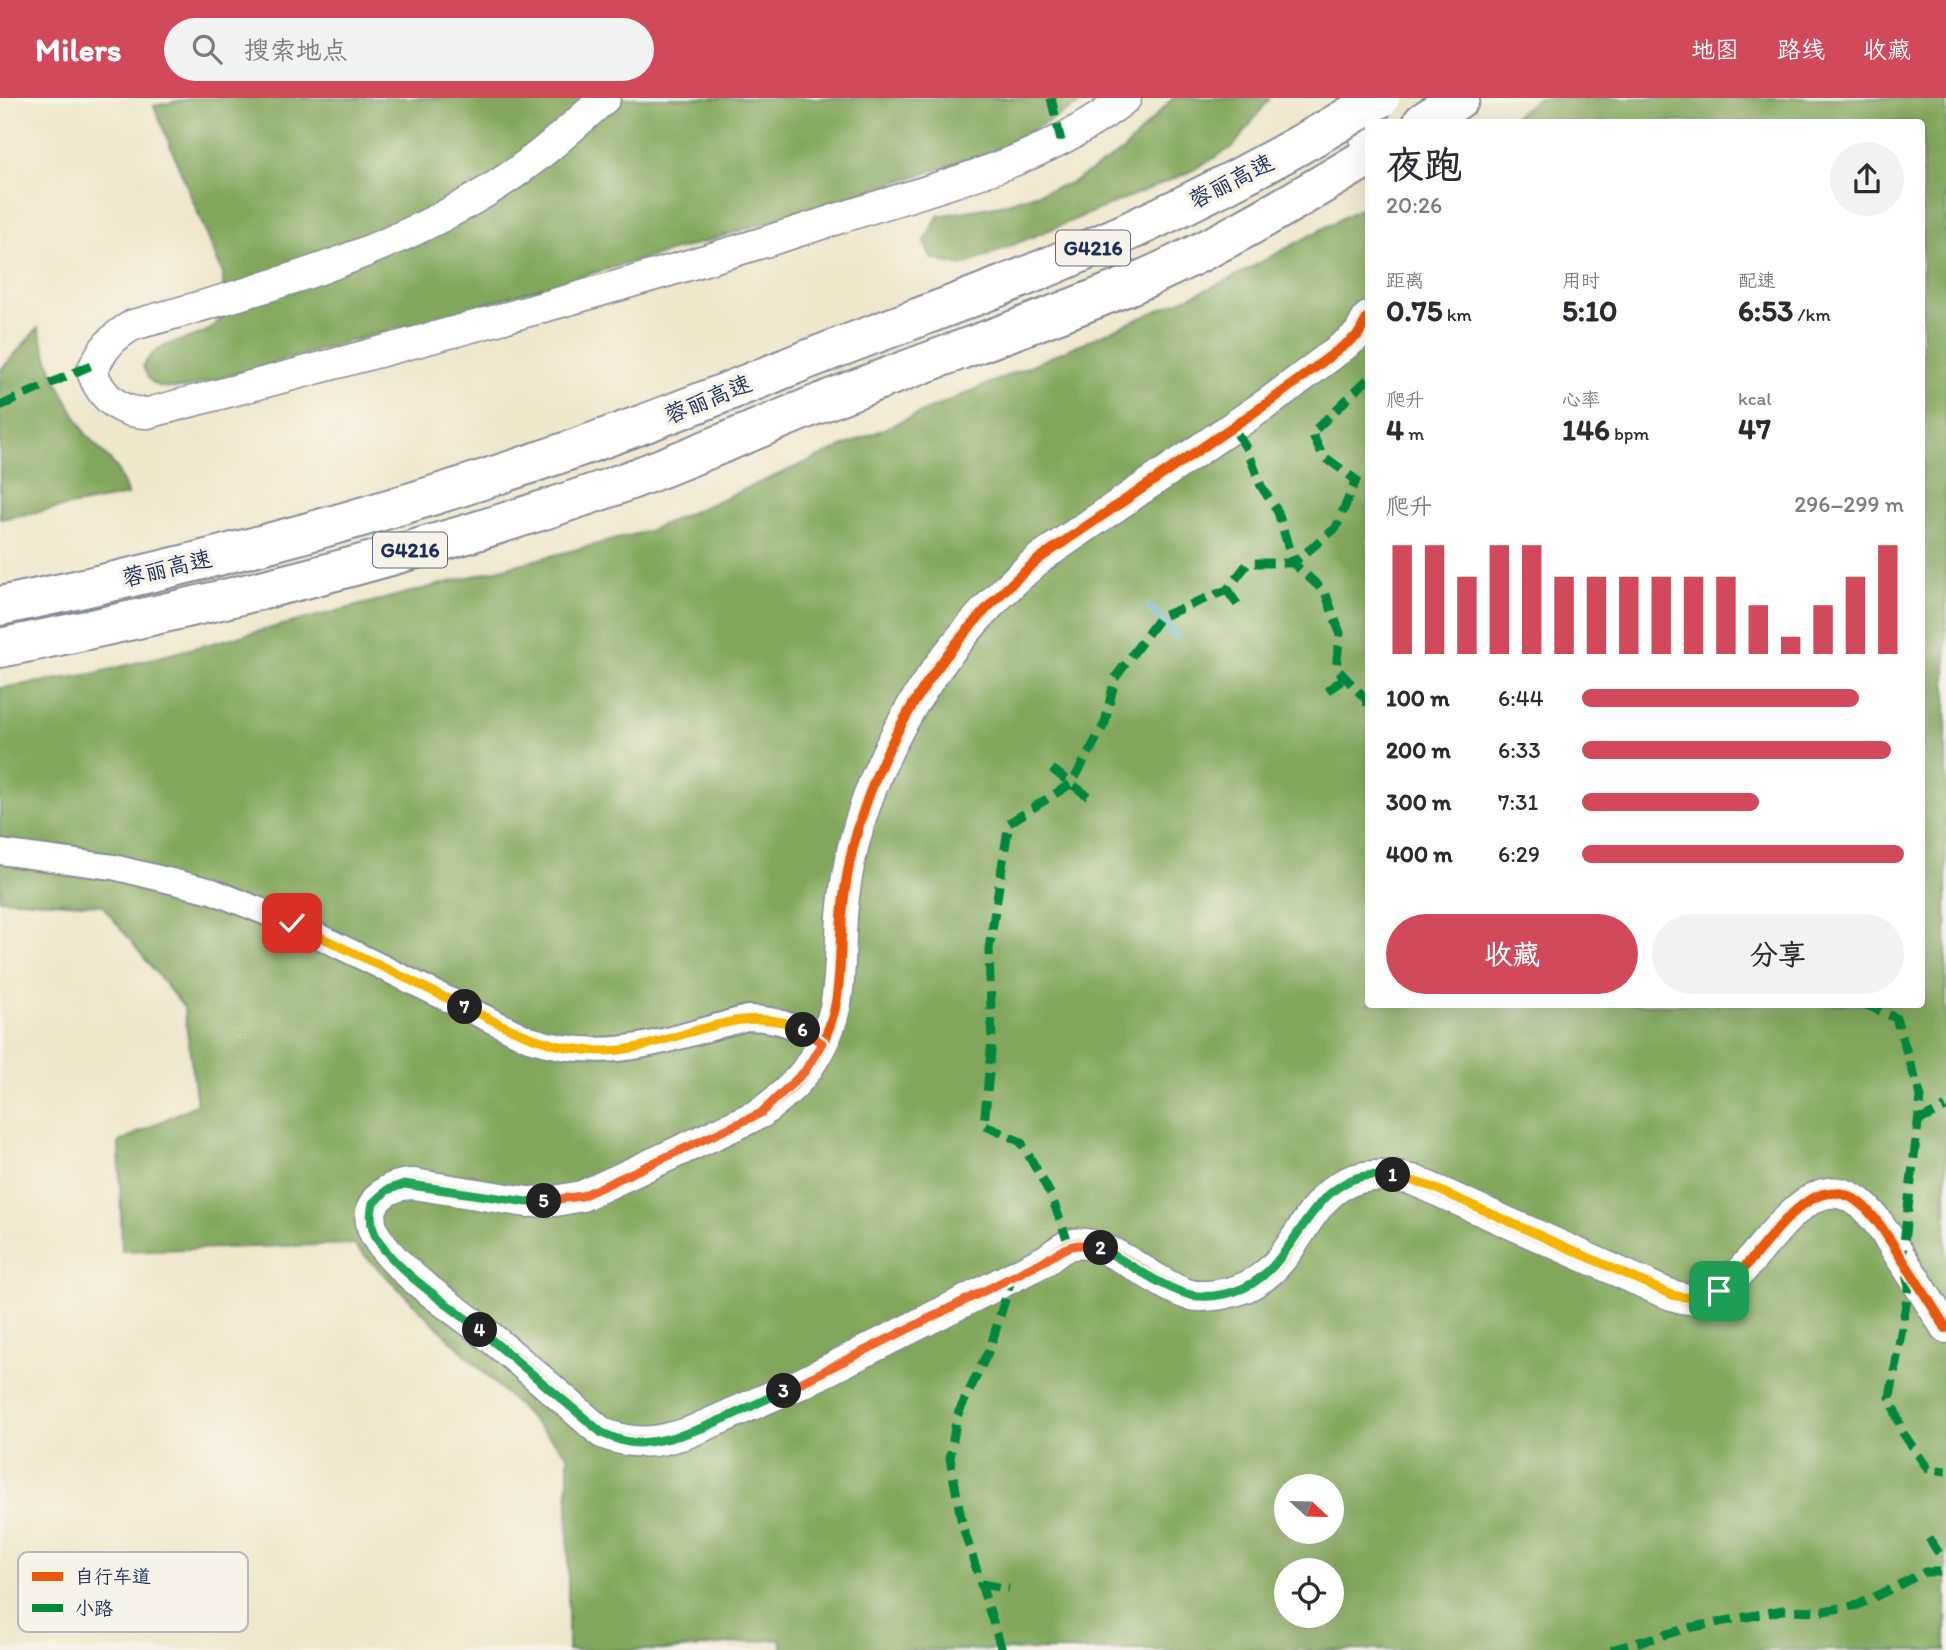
<!DOCTYPE html>
<html lang="zh">
<meta charset="utf-8">
<style>
:root{--surface:#fff;--page:#f2f2f3;--text:#2b2b33;--muted:#7c7c81;--accent:#d1495b}
body{margin:0;font-family:Itim,"LXGW WenKai TC",sans-serif;background:var(--page);color:var(--text);height:100vh;display:flex;flex-direction:column;font-size:26px;white-space:nowrap}
*{box-sizing:border-box;margin:0}
p{font-size:23px;color:var(--muted)}
.icon{flex:none;width:38px;height:38px;fill:none;stroke:currentColor;stroke-width:2;stroke-linecap:round;stroke-linejoin:round}
.map{position:relative;flex:1;overflow:hidden}
.side{position:absolute;left:1365px;top:21px;width:560px;height:889px;display:flex;flex-direction:column;background:var(--surface);border-radius:7px;box-shadow:0 7px 28px #0002}
.side>*{flex:none}
.needle{width:46px;rotate:112deg}
.controls{position:absolute;left:1274px;top:1376px;display:grid;gap:14px}
.controls a{display:grid;place-items:center;width:70px;height:70px;border-radius:50%;background:var(--surface);box-shadow:0 7px 28px #0002;font-size:35px}
.pin{position:absolute;display:grid;place-items:center;width:60px;height:60px;color:#fff;margin:-30px;border-radius:14px;box-shadow:0 4px 10px #0006}
.km{position:absolute;width:35px;height:35px;margin:-18px;border-radius:50%;background:#222;color:#fff;font-size:19px;line-height:35px;text-align:center}
.round{display:grid;place-items:center;flex:none;width:74px;height:74px;border-radius:37px;background:var(--page)}
.summary{display:flex;align-items:center;justify-content:space-between;height:119px;padding:0 21px}
h1{font-size:38px;font-weight:700;line-height:52px}
.figures{display:grid;grid-template-columns:repeat(3,1fr);gap:10px;height:119px;padding:7px 21px}
.figures div{display:grid;align-content:center}
.figures b{font-size:30px;font-weight:700}
.figures small{font-size:19px;font-weight:400}
.figures p{font-size:19px}
.chart{height:196px;padding:14px 21px}
.chart p{display:flex;justify-content:space-between}
.chart svg{width:100%;height:126px;margin-top:7px;stroke:var(--accent);stroke-width:6}
.button{display:flex;gap:14px;margin-top:auto;padding:14px 21px}
.button a{flex:1;height:80px;border-radius:42px;background:var(--accent);color:#fff;font-size:28px;font-weight:700;line-height:80px;text-align:center}
.button a+a{background:var(--page);color:var(--text)}
ul{padding:0 21px;list-style:none;font-size:23px}
li{display:grid;grid-template-columns:112px 84px 1fr;align-items:center;height:52px}
li i{height:18px;border-radius:9px;background:var(--accent)}
header{display:flex;align-items:center;gap:42px;box-sizing:border-box;height:98px;padding:0 35px;background:var(--accent);color:#fff}
header strong{font-size:33px}
nav{display:flex;gap:38px;margin-inline-start:auto;font-size:24px}
.search{width:490px;height:63px;background:var(--page);display:flex;align-items:center;gap:18px;box-sizing:border-box;padding:0 24px;border-radius:38px;color:var(--muted);font-size:26px}
.map>svg:first-child{display:block}
.forest{fill:#82a75c;stroke:#4e6b5d;stroke-width:2;fill-rule:evenodd}
.lines{fill:none;stroke-linecap:round;stroke-linejoin:round}
.stream{stroke:#50b7ce;stroke-width:7}
.minor-casing{stroke:#858b95;stroke-width:28}
.tertiary-casing{stroke:#858b95;stroke-width:33}
.motorway-casing{stroke:#858b95;stroke-width:42}
.minor{stroke:#fff;stroke-width:24}
.tertiary{stroke:#fff;stroke-width:30}
.motorway{stroke:#fff;stroke-width:38}
.motorway-bridge-casing{stroke:#858b95;stroke-width:42;stroke-linecap:butt}
.motorway-bridge{stroke:#fff;stroke-width:38}
.quiet{stroke:#00873e;stroke-width:9;stroke-dasharray:18 9;stroke-linecap:butt}
.cycleway-casing{stroke:#f7f3e8;stroke-width:15}
.cycleway{stroke:#e8590c;stroke-width:10}
.split-1-casing{stroke:#fff;stroke-width:14}
.split-2-casing{stroke:#fff;stroke-width:14}
.split-3-casing{stroke:#fff;stroke-width:14}
.split-4-casing{stroke:#fff;stroke-width:14}
.split-5-casing{stroke:#fff;stroke-width:14}
.split-6-casing{stroke:#fff;stroke-width:14}
.split-7-casing{stroke:#fff;stroke-width:14}
.split-8-casing{stroke:#fff;stroke-width:14}
.split-1{stroke:#f5b400;stroke-width:9}
.split-2{stroke:#22a559;stroke-width:9}
.split-3{stroke:#f0652b;stroke-width:9}
.split-4{stroke:#22a559;stroke-width:9}
.split-5{stroke:#22a559;stroke-width:9}
.split-6{stroke:#f0652b;stroke-width:9}
.split-7{stroke:#f5b400;stroke-width:9}
.split-8{stroke:#f5b400;stroke-width:9}
.labels{text-anchor:middle;stroke-width:7;stroke-linejoin:round;paint-order:stroke}
.shield{fill:#f7f3e8;stroke:#5d6a87;stroke-width:2}
.shield-label{font-size:21px;font-weight:bold;fill:#1b2f5e}
.street-label{font-size:23px;fill:#1b2f5e;stroke:#f7f3e8}
.key{fill:#f7f3e8;stroke:#b5b8bf;stroke-width:2}
.key-label{font-size:19px;fill:#1b2f5e}
</style>
<header>
<strong>Milers</strong>
<div class="search"><svg class="icon" aria-label="search" viewBox="0 0 24 24"><circle cx="10" cy="10" r="6"/><path d="M15 15l6 6"/></svg>搜索地点</div>
<nav><a>地图</a><a>路线</a><a>收藏</a></nav>
</header>
<div class="map">
<svg width="1946" height="1552" viewBox="0 0 1946 1552">
<rect width="100%" height="100%" fill="#f7f3e8"/>
<filter id="ink" filterUnits="userSpaceOnUse"><feTurbulence type="fractalNoise" baseFrequency=".0143" numOctaves="2"/><feDisplacementMap in="SourceGraphic" scale="14" xChannelSelector="R" yChannelSelector="G"/><feConvolveMatrix kernelMatrix="1 2 1 2 8 2 1 2 1" color-interpolation-filters="sRGB"/></filter>
<filter id="wash" filterUnits="userSpaceOnUse"><feTurbulence type="fractalNoise" baseFrequency=".00686" numOctaves="4" result="noise"/><feDisplacementMap in="SourceGraphic" scale="28" xChannelSelector="R" yChannelSelector="G"/><feGaussianBlur stdDeviation="1.57" result="paint"/><feColorMatrix in="noise" values="0 0 0 0 0 0 0 0 0 0 0 0 0 0 0 0 0 1.4 0 .05"/><feComposite in="paint" operator="in"/></filter>
<g filter="url(#wash)">
<rect width="100%" height="100%" fill="#efe7cc"/>
<!-- forest -->
<g class="forest">
<path d="M 192,0 L 1090,0 L 993,54 L 704,144 L 185,290 C 163,290 150,292 143,268 C 159,241 181,246 207,233 C 213,230 218,223 223,218 L 223,176 L 154,8 Z"/>
<polygon points="1173,0 1270,0 1233,49 1187,75 962,168 932,161 924,144 938,118 1001,107 1071,85 1123,53"/>
<path d="M 1538,0 L 1946,0 L 1946,1552 L 783,1552 L 780,1541 L 670,1552 L 568,1552 L 568,1357 L 353,1146 L 122,1153 L 119,1044 L 197,1006 L 184,910 L 102,807 L 0,801 L 0,590 L 92,576 L 648,433 L 1228,182 L 1368,106 L 1368,906 L 1922,906 L 1922,24 L 1507,24 ZM 1286,1388 L 1332,1388 L 1332,1433 L 1286,1433 ZM 1286,1472 L 1332,1472 L 1332,1517 L 1286,1517 Z"/>
<polygon points="38,230 53,276 85,335 117,370 128,397 0,421 0,273"/>
</g>
<g class="lines">
<!-- stream -->
<polyline class="stream" points="1150,509 1176,538"/>
</g>
</g>
<g filter="url(#ink)">
<g class="lines">
<defs>
<path id="minor" d="M 0,754 L 113,769 L 212,793 L 292,825 L 529,941 C 611,967 667,941 747,920 C 776,920 799,928 822,945"/>
<g id="tertiary">
<path d="M 605,0 C 568,33 532,66 489,92 C 381,159 255,194 133,227 C 112,239 102,251 92,273 C 101,300 120,315 148,315 C 380,254 612,194 840,120 C 938,88 1044,65 1126,0"/>
<polyline points="1354,0 1368,54"/>
<path d="M 1368,219 L 1358,237 L 1272,302 L 1040,460 C 952,535 883,631 854,745 C 848,769 844,794 842,818 C 838,879 845,917 807,971 C 795,988 777,1002 761,1015 L 582,1098 L 555,1103 L 527,1104 L 414,1086 C 381,1086 357,1112 379,1143 C 403,1178 450,1207 484,1234 C 524,1266 563,1301 602,1335 C 634,1348 658,1345 690,1334 L 802,1285 L 1046,1162 C 1053,1157 1061,1150 1069,1147 C 1105,1136 1155,1188 1190,1197 C 1207,1200 1222,1197 1238,1192 C 1316,1166 1298,1054 1413,1082 L 1639,1183 C 1658,1191 1683,1206 1705,1200 C 1755,1185 1802,1055 1862,1107 C 1878,1121 1889,1141 1900,1158 C 1916,1182 1931,1206 1946,1230"/>
</g>
<g id="motorway">
<polyline points="1423,24 1460,0"/>
<path d="M 0,508 C 271,453 536,374 791,268"/>
<path d="M 0,550 C 204,509 407,460 603,392 C 686,363 766,326 848,294 C 942,258 1037,225 1130,187 C 1213,152 1291,105 1368,59"/>
</g>
</defs>
<!-- minor casing -->
<use href="#minor" class="minor-casing"/>
<!-- tertiary casing -->
<use href="#tertiary" class="tertiary-casing"/>
<!-- motorway casing -->
<use href="#motorway" class="motorway-casing"/>
<!-- minor -->
<use href="#minor" class="minor"/>
<!-- tertiary -->
<use href="#tertiary" class="tertiary"/>
<!-- motorway -->
<use href="#motorway" class="motorway"/>
<defs>
<path id="motorway-bridge" d="M 791,268 C 883,231 978,200 1069,160 C 1176,114 1280,61 1380,0"/>
</defs>
<!-- motorway-bridge casing -->
<use href="#motorway-bridge" class="motorway-bridge-casing"/>
<!-- motorway-bridge -->
<use href="#motorway-bridge" class="motorway-bridge"/>
<!-- quiet -->
<g class="quiet">
<polyline points="1051,0 1061,43"/>
<polyline points="1368,281 1312,335 1322,357 1356,382 1336,430 1293,465 1325,494 1340,535 1336,570 1365,600 1368,607"/>
<polyline points="0,308 96,265"/>
<polyline points="1227,492 1240,510"/>
<polyline points="1327,593 1346,579"/>
<polyline points="1052,671 1089,699"/>
<polyline points="1864,906 1896,920 1921,999 1902,1161 1909,1189 1890,1299 1903,1335 1928,1371 1946,1373"/>
<polyline points="1918,1023 1946,1009"/>
<polyline points="1069,1147 1051,1097 1021,1044 984,1027 992,943 989,851 1009,725 1072,685 1105,625 1115,580 1160,519 1227,492 1248,465 1293,465 1278,414 1261,388 1248,353 1233,329"/>
<polyline points="1929,1440 1942,1460"/>
<polyline points="981,1486 1009,1491"/>
<polyline points="1002,1552 962,1426 950,1360 957,1318 990,1250 1012,1179"/>
<polyline points="1611,1552 1688,1530 1783,1512 1823,1513 1858,1507 1925,1474 1946,1474"/>
</g>
<defs>
<path id="cycleway" d="M 1368,219 L 1358,237 L 1272,302 L 1040,460 C 952,535 883,631 854,745 C 848,769 844,794 842,818 C 838,879 845,917 807,971 C 795,988 777,1002 761,1015 L 582,1098 L 555,1103 L 527,1104 L 414,1086 C 381,1086 357,1112 379,1143 C 403,1178 450,1207 484,1234 C 524,1266 563,1301 602,1335 C 634,1348 658,1345 690,1334 L 802,1285 L 1046,1162 C 1053,1157 1061,1150 1069,1147 C 1105,1136 1155,1188 1190,1197 C 1207,1200 1222,1197 1238,1192 C 1316,1166 1298,1054 1413,1082 L 1639,1183 C 1658,1191 1683,1206 1705,1200 C 1755,1185 1802,1055 1862,1107 C 1878,1121 1889,1141 1900,1158 C 1916,1182 1931,1206 1946,1230"/>
</defs>
<!-- cycleway casing -->
<use href="#cycleway" class="cycleway-casing"/>
<!-- cycleway -->
<use href="#cycleway" class="cycleway"/>
</g>
</g>
<g class="lines" filter="url(#ink)">
<defs>
<path id="split-1" d="M 1393,1077 L 1432,1089 L 1672,1197 C 1690,1201 1702,1201 1719,1193"/>
<path id="split-2" d="M 1101,1150 C 1127,1164 1164,1191 1191,1197 C 1206,1200 1219,1198 1233,1194 C 1291,1177 1299,1105 1351,1082 C 1364,1076 1379,1077 1393,1077"/>
<path id="split-3" d="M 784,1293 L 1046,1162 C 1068,1148 1075,1143 1101,1150"/>
<path id="split-4" d="M 480,1232 L 602,1335 C 614,1340 626,1345 639,1345 C 690,1342 738,1313 784,1293"/>
<path id="split-5" d="M 480,1232 C 450,1207 397,1174 378,1142 C 371,1131 370,1117 373,1105 L 387,1092 L 404,1086 L 527,1104 L 544,1103"/>
<polyline id="split-6" points="544,1103 582,1098 761,1015 805,973 822,945 803,932"/>
<path id="split-7" d="M 465,909 C 511,932 553,954 606,953 C 670,952 741,899 803,932"/>
<polyline id="split-8" points="292,825 465,909"/>
</defs>
<!-- split-1 casing -->
<use href="#split-1" class="split-1-casing"/>
<!-- split-2 casing -->
<use href="#split-2" class="split-2-casing"/>
<!-- split-3 casing -->
<use href="#split-3" class="split-3-casing"/>
<!-- split-4 casing -->
<use href="#split-4" class="split-4-casing"/>
<!-- split-5 casing -->
<use href="#split-5" class="split-5-casing"/>
<!-- split-6 casing -->
<use href="#split-6" class="split-6-casing"/>
<!-- split-7 casing -->
<use href="#split-7" class="split-7-casing"/>
<!-- split-8 casing -->
<use href="#split-8" class="split-8-casing"/>
<!-- split-1 -->
<use href="#split-1" class="split-1"/>
<!-- split-2 -->
<use href="#split-2" class="split-2"/>
<!-- split-3 -->
<use href="#split-3" class="split-3"/>
<!-- split-4 -->
<use href="#split-4" class="split-4"/>
<!-- split-5 -->
<use href="#split-5" class="split-5"/>
<!-- split-6 -->
<use href="#split-6" class="split-6"/>
<!-- split-7 -->
<use href="#split-7" class="split-7"/>
<!-- split-8 -->
<use href="#split-8" class="split-8"/>
</g>
<g class="labels">
<!-- shield labels -->
<g class="shield">
<rect x="1056" y="132.5" width="74" height="35" rx="5"/>
<rect x="373" y="434.5" width="74" height="35" rx="5"/>
</g>
<g class="shield-label">
<text x="1093" y="157">G4216</text>
<text x="410" y="459">G4216</text>
</g>
<!-- street labels -->
<g class="street-label">
<text transform="translate(1231 83) rotate(-27)" y="8">蓉丽高速</text>
<text transform="translate(708 301) rotate(-22)" y="8">蓉丽高速</text>
<text transform="translate(167 470) rotate(-13)" y="8">蓉丽高速</text>
</g>
</g>
<!-- legend -->
<rect x="18" y="1454" width="230" height="80" rx="10" class="key"/>
<rect x="32" y="1474" width="31" height="9" fill="#e8590c"/>
<rect x="32" y="1506" width="31" height="8" fill="#00873e"/>
<g class="key-label">
<text x="75" y="1485">自行车道</text>
<text x="75" y="1517">小路</text>
</g>
</svg>
<div class="controls">
<a><svg class="needle" viewBox="-14 -14 28 28"><path d="M0-13l5 13h-10z" fill="#e53935"/><path d="M0 13l5-13h-10z" fill="#7c7c81"/></svg></a>
<a><svg class="icon" aria-label="locate" viewBox="0 0 24 24"><circle cx="12" cy="12" r="6"/><path d="M12 2v4M12 18v4M2 12h4M18 12h4"/></svg></a>
</div>
<div class="pin" style="left:1719px;top:1193px;background:#1e9e55"><svg class="icon" aria-label="arrive" viewBox="0 0 24 24"><path d="M6 21V4h12l-3 4 3 4H6"/></svg></div>
<div class="pin" style="left:292px;top:825px;background:#d93025"><svg class="icon" aria-label="check" viewBox="0 0 24 24"><path d="M5 12l5 5 9-10"/></svg></div>
<b class="km" style="left:1393px;top:1077px">1</b>
<b class="km" style="left:1101px;top:1150px">2</b>
<b class="km" style="left:784px;top:1293px">3</b>
<b class="km" style="left:480px;top:1232px">4</b>
<b class="km" style="left:544px;top:1103px">5</b>
<b class="km" style="left:803px;top:932px">6</b>
<b class="km" style="left:465px;top:909px">7</b>
<section class="side">
<div class="summary"><div><h1>夜跑</h1><p>20:26</p></div><a class="round"><svg class="icon" aria-label="share" viewBox="0 0 24 24"><path d="M12 15V3M7 8l5-5 5 5M5 13v7h14v-7"/></svg></a></div>
<div class="figures">
<div><p>距离</p><b>0.75<small> km</small></b></div>
<div><p>用时</p><b>5:10</b></div>
<div><p>配速</p><b>6:53<small> /km</small></b></div>
</div>
<div class="figures">
<div><p>爬升</p><b>4<small> m</small></b></div>
<div><p>心率</p><b>146<small> bpm</small></b></div>
<div><p>kcal</p><b>47</b></div>
</div>
<div class="chart"><p><span>爬升</span>296–299 m</p>
<svg viewBox="0 0 160 44" preserveAspectRatio="none"><path d="M5 44V6M15 44V6M25 44V17M35 44V6M45 44V6M55 44V17M65 44V17M75 44V17M85 44V17M95 44V17M105 44V17M115 44V27M125 44V38M135 44V27M145 44V17M155 44V6"/></svg>
</div>
<ul>
<li><b>100 m</b>6:44<i style="width:86%"></i></li>
<li><b>200 m</b>6:33<i style="width:96%"></i></li>
<li><b>300 m</b>7:31<i style="width:55%"></i></li>
<li><b>400 m</b>6:29<i style="width:100%"></i></li>
</ul>
<div class="button"><a>收藏</a><a>分享</a></div>
</section>
</div>
